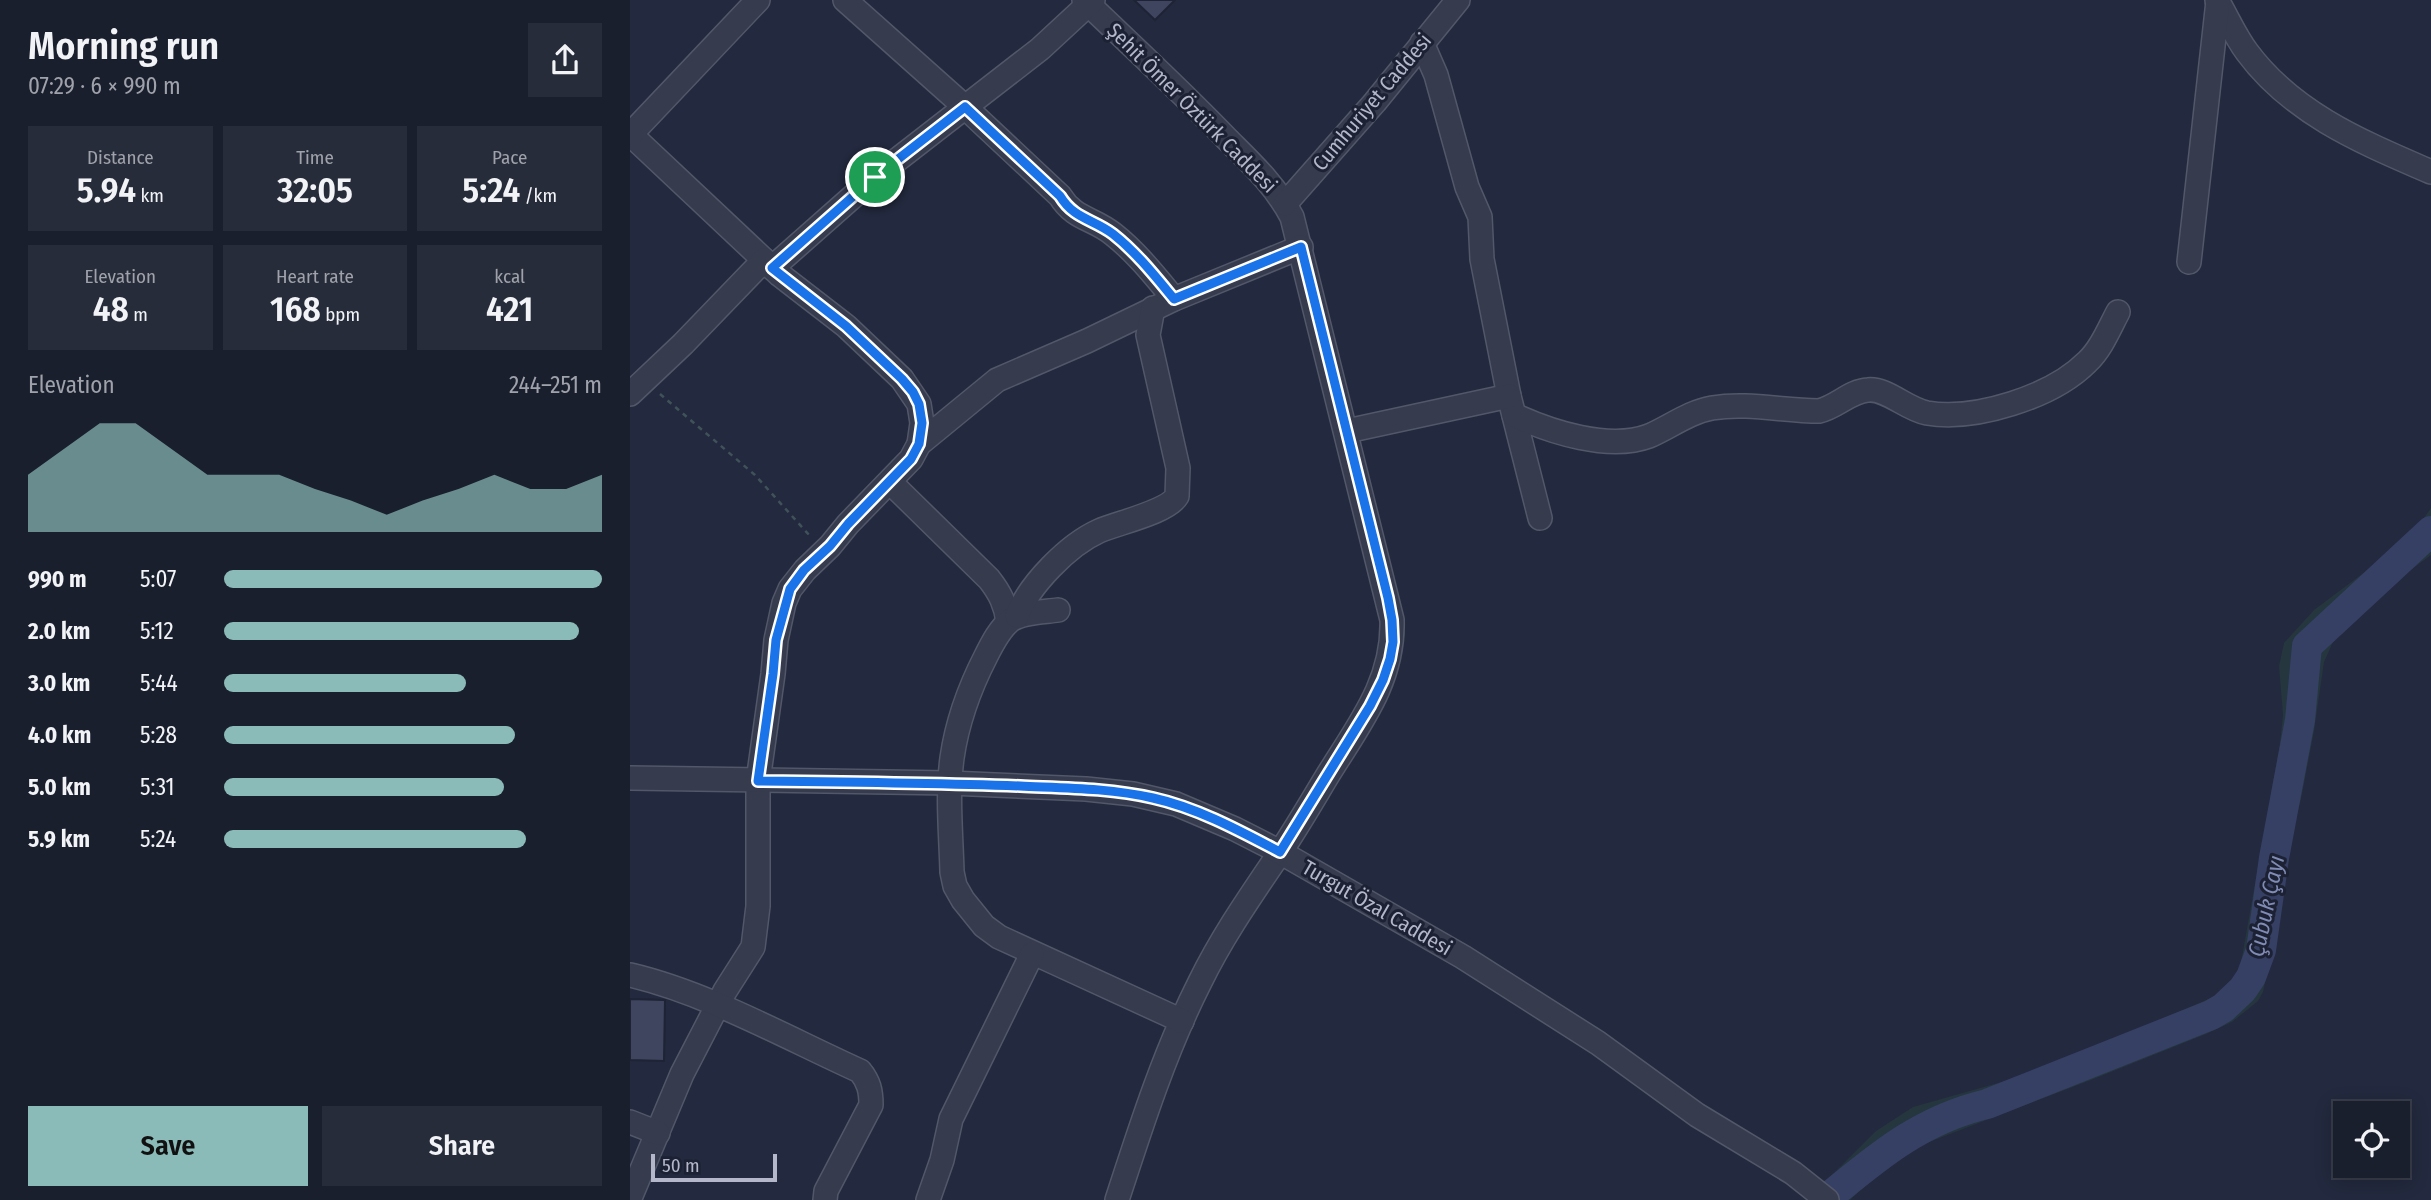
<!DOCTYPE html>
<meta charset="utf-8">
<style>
:root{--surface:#1a1f2e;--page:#272c3a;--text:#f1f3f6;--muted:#9fa2aa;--line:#383d4a;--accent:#8bbbb9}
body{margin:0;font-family:"Fira Sans Condensed",sans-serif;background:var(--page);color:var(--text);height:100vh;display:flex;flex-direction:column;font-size:26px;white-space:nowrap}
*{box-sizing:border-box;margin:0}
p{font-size:23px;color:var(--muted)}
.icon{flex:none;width:38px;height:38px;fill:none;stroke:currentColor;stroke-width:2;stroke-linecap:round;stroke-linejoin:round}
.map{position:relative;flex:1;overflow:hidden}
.side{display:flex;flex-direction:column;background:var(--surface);width:630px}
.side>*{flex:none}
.controls{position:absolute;left:1703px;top:1101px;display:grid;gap:14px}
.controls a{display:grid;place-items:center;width:77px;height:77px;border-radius:0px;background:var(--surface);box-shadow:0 4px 18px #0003,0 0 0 2px var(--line);font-size:35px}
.scale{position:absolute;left:21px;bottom:18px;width:126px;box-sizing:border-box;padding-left:7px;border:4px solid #b3b7c9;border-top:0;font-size:19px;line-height:24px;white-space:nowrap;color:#b3b7c9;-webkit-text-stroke:5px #1c2133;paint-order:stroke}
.pin{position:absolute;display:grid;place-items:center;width:60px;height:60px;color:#fff;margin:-30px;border:4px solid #fff;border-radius:50%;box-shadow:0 2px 7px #0007}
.round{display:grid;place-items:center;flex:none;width:74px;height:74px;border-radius:0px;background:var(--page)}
.head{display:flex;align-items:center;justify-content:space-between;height:119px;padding:0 28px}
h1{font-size:38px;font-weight:600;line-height:52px}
.figures{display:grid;grid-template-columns:repeat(3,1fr);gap:10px;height:119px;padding:7px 28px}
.figures div{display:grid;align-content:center;border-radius:0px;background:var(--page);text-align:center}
.figures b{font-size:35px;font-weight:600}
.figures small{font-size:19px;font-weight:400}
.figures p{font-size:19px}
.chart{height:196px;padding:14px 28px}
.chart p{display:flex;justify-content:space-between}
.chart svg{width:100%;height:126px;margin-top:7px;fill:var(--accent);opacity:.7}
.cta{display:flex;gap:14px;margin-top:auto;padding:14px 28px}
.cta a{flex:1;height:80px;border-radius:0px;background:var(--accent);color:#111;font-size:28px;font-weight:600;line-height:80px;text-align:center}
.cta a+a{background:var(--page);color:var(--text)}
ul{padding:0 28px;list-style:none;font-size:23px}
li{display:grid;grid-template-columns:112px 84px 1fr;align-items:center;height:52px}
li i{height:18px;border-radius:9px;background:var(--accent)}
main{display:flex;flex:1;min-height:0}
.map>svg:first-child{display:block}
.green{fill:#25363f}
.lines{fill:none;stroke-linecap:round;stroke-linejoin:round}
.river{stroke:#364065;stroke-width:30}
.building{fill:#3f455e;stroke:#1e2335;stroke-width:2}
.minor-casing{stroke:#525769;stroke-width:26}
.path{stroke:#405259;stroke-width:2.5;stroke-dasharray:5 5;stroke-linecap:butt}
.minor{stroke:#373b4e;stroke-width:23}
.route-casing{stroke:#fff;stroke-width:14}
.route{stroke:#1a73e8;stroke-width:9}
.labels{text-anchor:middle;stroke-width:6;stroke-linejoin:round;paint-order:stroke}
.street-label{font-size:21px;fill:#b3b7c9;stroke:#1c2133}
.water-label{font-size:23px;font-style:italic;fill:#808cb6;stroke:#1c2133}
</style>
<main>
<section class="side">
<div class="head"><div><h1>Morning run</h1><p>07:29 · 6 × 990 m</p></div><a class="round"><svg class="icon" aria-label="share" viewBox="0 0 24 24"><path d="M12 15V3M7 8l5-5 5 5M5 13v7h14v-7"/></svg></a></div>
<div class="figures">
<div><p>Distance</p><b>5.94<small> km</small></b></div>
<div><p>Time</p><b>32:05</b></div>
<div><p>Pace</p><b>5:24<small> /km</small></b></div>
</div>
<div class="figures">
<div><p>Elevation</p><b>48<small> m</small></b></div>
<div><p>Heart rate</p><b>168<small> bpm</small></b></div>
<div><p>kcal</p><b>421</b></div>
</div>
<div class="chart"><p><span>Elevation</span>244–251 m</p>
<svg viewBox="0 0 160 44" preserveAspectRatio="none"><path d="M0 44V24L10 15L20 6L30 6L40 15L50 24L60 24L70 24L80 29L90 33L100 38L110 33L120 29L130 24L140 29L150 29L160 24V44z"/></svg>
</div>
<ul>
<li><b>990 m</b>5:07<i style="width:100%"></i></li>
<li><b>2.0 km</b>5:12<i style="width:94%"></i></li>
<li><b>3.0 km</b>5:44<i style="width:64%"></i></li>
<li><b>4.0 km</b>5:28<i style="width:77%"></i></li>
<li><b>5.0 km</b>5:31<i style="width:74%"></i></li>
<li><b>5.9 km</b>5:24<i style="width:80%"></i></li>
</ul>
<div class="cta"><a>Save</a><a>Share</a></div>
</section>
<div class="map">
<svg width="1801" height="1200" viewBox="0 0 1801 1200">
<rect width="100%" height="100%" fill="#23293e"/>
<!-- green -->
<polygon class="green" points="1801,508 1801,555 1774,575 1711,630 1703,642 1694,662 1684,731 1671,799 1646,896 1643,944 1633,992 1628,1001 1602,1022 1576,1034 1461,1080 1281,1149 1259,1164 1220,1200 1197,1180 1246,1131 1283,1107 1375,1081 1460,1049 1574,1001 1595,991 1604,982 1610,968 1650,743 1653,715 1649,666 1654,643 1684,610 1764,550 1786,529"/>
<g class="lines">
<!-- river -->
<path class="river" d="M 1195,1200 C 1247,1157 1290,1120 1357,1104 L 1581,1015 L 1593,1008 L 1613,989 L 1621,977 L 1631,950 L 1644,858 L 1670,720 L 1677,646 L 1801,531"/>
</g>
<!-- building -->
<g class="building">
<polygon points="504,0 545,0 525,20"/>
<polygon points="0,999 35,1000 34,1061 0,1060"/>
</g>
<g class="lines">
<defs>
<g id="minor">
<path d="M 215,0 L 335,107 L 430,196 C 444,219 463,218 483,234 C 506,252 525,276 544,299"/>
<path d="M 454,0 C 502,46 551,91 597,139 C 621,163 646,186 662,217 L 762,620 C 764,683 727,727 696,778 C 681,803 667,827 651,851 C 622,894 593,935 570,982 C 535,1051 511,1126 487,1200"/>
<path d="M 1587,0 C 1597,17 1605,36 1617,52 C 1663,114 1732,142 1801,172"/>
<polyline points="792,43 806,75 837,187 850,217 852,259 879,396 910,518"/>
<polyline points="0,134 150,275 216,326 272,379 289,404 292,423 289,444 281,459 218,524 200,546 175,570 160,589 154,603 146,640 143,674 128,781 128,906 123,947 95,991 52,1074 0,1198"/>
<polyline points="0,135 128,0"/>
<polyline points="655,204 745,102 828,0"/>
<polyline points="1559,262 1588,1"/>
<polyline points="142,268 245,177 410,49 463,0"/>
<polyline points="0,394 53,344 134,260"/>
<path d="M 884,415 C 921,432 979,451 1019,436 C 1040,427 1059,412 1082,408 C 1118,402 1153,411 1189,411 C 1207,407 1220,391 1238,390 C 1257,388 1276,409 1297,413 C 1345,421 1422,397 1457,362 C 1471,349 1479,329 1488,312"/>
<polyline points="717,431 879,396"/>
<polyline points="289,444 367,380 457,341 544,299 671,247"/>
<path d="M 260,482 L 359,579 C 370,593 376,605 378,622"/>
<path d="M 428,610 C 414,612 392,612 381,620 C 370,628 362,644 356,656 C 340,687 327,723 322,758 C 317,795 321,834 322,872 L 325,886 L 333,900 L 354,926 L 369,937 L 552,1021"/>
<path d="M 387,616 C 399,585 438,545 469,531 C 487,523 538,512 547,496 L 548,468 L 518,335 L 523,308"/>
<polyline points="0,778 320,783 456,789 503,794 546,804 605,829 650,852 833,957 968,1043 1067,1115 1163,1173 1197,1200"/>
<path d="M 0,975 C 77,993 157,1038 230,1071 C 239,1082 241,1091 241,1105 L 196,1191 L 195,1200"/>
<polyline points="0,1122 28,1133"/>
<polyline points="298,1200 312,1160 321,1119 402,954"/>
</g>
</defs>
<!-- minor casing -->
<use href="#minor" class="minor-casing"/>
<!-- path -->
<polyline class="path" points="30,394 125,475 180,536"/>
<!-- minor -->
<use href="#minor" class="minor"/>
</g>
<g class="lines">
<defs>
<path id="route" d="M 335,107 L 430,196 C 444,219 463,219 483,234 C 506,252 525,276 544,299 L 671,247 L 758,598 L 762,620 L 763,642 L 760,659 L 753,680 L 740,706 L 650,852 C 610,831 568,808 523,798 C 480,788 434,788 390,786 C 303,783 216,782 128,781 L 143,674 L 146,640 L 160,589 L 174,570 L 200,546 L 218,524 L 281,459 L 289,444 L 292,423 L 289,404 L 283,392 L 272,379 L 216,326 L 142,268 L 245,177 Z"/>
</defs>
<!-- route casing -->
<use href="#route" class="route-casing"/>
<!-- route -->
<use href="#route" class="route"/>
</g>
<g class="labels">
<!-- street labels -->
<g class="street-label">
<text transform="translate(742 102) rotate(-50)" y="7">Cumhuriyet Caddesi</text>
<text transform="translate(562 108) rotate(45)" y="7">Şehit Ömer Öztürk Caddesi</text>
<text transform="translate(747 908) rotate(30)" y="7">Turgut Özal Caddesi</text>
</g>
<!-- water labels -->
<g class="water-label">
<text transform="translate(1636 906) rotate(-78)" y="8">Çubuk Çayı</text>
</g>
</g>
</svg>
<div class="controls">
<a><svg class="icon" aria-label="locate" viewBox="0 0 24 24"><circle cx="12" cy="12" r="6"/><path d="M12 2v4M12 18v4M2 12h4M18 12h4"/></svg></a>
</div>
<div class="scale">50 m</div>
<div class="pin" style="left:245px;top:177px;background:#1e9e55"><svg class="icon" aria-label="arrive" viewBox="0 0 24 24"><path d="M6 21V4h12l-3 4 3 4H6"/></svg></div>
</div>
</main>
